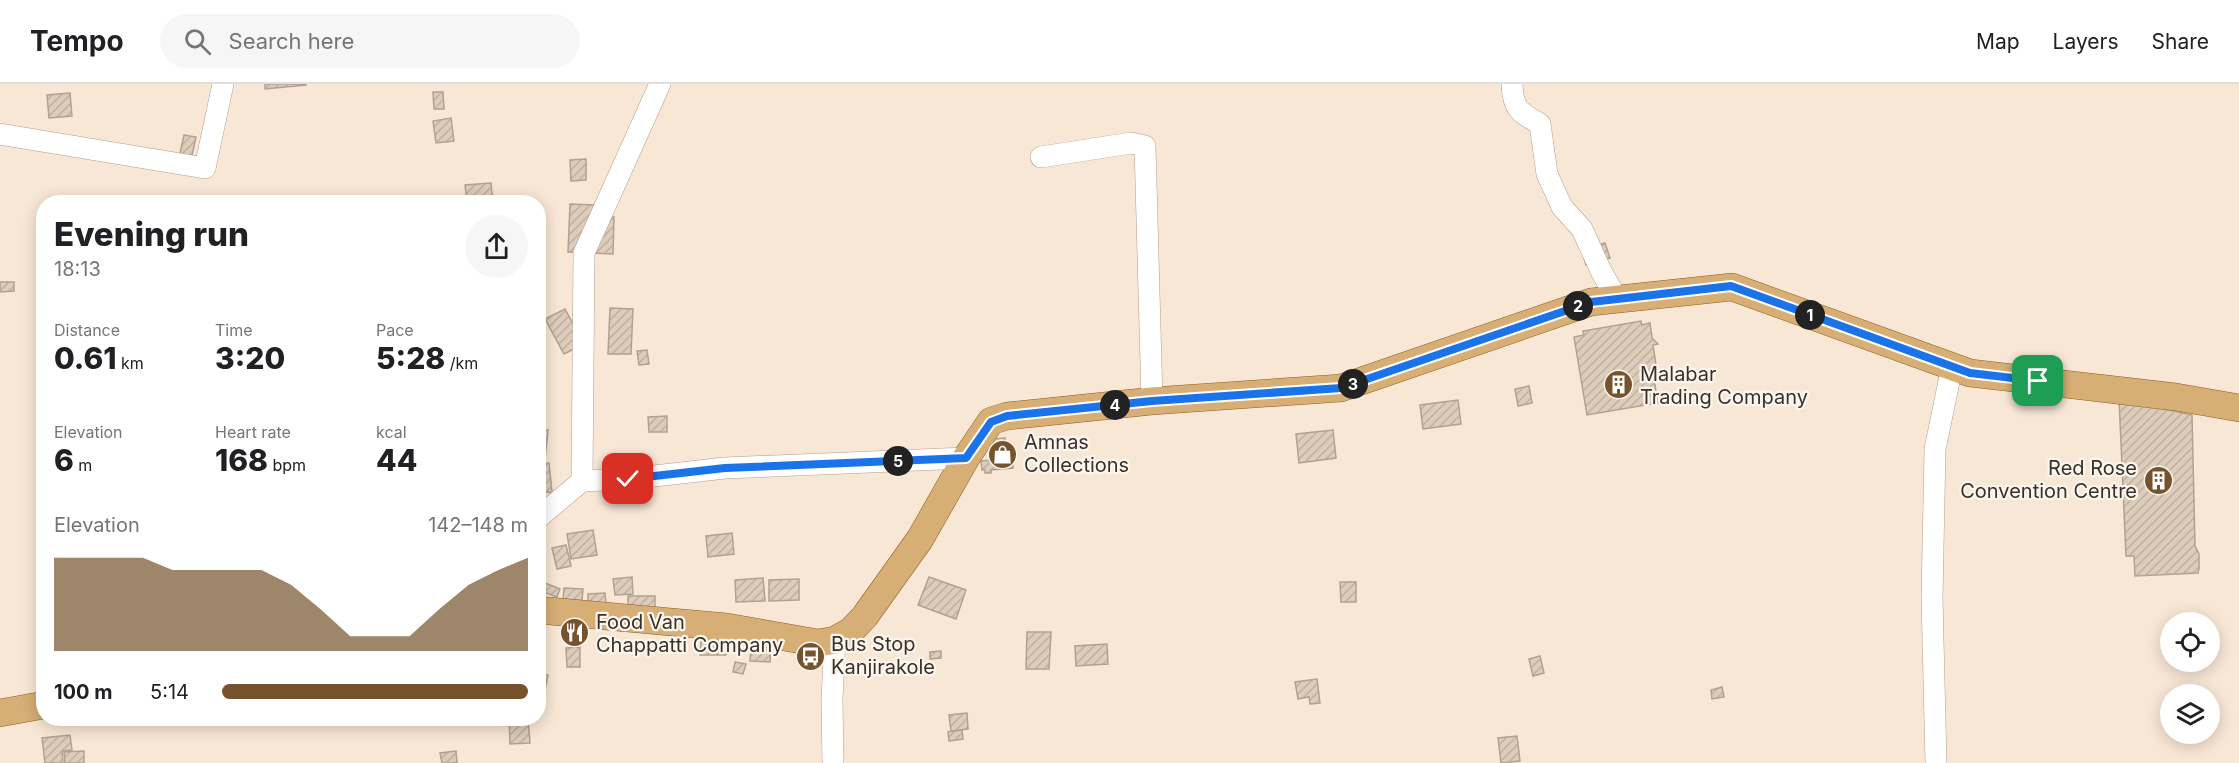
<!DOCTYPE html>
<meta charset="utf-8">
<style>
:root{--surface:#fff;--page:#f6f6f6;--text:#202124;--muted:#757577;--line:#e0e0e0;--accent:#76532c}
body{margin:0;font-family:Inter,sans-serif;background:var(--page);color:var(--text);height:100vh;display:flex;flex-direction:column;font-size:22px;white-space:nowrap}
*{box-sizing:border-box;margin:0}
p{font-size:20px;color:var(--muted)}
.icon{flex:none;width:33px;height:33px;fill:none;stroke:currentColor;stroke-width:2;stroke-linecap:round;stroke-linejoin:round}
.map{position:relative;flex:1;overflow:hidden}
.panel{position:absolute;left:36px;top:111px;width:510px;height:531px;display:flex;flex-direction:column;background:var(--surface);border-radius:24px;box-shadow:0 3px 15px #0003}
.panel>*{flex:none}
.fabs{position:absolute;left:2160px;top:528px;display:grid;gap:12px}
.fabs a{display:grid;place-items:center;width:60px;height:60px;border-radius:50%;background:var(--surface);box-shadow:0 3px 15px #0003;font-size:30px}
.pin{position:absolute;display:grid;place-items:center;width:51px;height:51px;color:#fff;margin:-26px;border-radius:12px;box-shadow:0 3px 9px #0006}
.km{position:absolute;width:30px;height:30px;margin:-15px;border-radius:50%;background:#222;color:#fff;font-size:16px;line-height:30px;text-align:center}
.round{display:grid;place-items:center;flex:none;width:63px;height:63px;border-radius:32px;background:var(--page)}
.headline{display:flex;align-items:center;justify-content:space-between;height:102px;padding:0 18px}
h1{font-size:33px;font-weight:800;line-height:45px}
.figures{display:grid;grid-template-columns:repeat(3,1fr);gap:9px;height:102px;padding:6px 18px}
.figures div{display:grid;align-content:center}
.figures b{font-size:30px;font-weight:800}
.figures small{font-size:16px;font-weight:400}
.figures p{font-size:16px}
.chart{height:168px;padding:12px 18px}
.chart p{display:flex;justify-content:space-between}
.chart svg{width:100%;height:108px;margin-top:6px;fill:var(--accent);opacity:.7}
ul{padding:0 18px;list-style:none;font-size:20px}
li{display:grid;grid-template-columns:96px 72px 1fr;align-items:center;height:45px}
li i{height:15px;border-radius:8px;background:var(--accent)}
header{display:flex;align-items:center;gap:36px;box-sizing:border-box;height:84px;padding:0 30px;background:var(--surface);border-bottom:2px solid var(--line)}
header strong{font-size:28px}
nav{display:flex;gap:33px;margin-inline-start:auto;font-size:21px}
.search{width:420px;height:54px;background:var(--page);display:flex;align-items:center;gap:15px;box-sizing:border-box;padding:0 21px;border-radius:33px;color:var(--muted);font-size:22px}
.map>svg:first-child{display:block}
.building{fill:url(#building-hatch);stroke:#b2a190;stroke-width:1.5}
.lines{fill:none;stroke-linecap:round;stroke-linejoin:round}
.minor-casing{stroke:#b09f8e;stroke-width:22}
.major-casing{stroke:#8e5f1f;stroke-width:28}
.minor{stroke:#fff;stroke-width:21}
.major{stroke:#d7ae75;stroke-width:27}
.route-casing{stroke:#fff;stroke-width:12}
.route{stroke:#1a73e8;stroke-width:8}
.labels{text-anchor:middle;stroke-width:4.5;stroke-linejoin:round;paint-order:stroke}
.poi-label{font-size:20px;fill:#38312a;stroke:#fdf6ef;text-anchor:start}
</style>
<header>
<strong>Tempo</strong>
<div class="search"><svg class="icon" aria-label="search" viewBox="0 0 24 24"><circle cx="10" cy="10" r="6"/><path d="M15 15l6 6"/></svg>Search here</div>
<nav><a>Map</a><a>Layers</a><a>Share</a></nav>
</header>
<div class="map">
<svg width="2239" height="679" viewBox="0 0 2239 679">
<defs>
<pattern id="building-hatch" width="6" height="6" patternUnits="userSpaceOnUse" patternTransform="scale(1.5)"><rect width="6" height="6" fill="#deccba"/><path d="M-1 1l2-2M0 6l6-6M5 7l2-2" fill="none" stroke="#bfb0a0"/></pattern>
</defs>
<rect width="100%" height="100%" fill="#f9e7d5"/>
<!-- building -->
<g class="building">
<polygon points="265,0 306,0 306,1 265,5"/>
<polygon points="433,8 443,8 444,25 434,25"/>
<polygon points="70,9 72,32 49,34 47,11"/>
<polygon points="451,34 454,57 436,59 433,37"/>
<polygon points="184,51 196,53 191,76 179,74"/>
<polygon points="586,75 586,96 571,97 570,76"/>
<polygon points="491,99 493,118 467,118 465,101"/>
<polygon points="570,120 594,121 593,133 614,133 613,170 568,168"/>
<polygon points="1605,159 1610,174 1586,181 1582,166"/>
<polygon points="0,198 14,198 14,207 0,208"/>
<polygon points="610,224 633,225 631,270 608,270"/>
<polygon points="565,225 584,260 564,270 545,235"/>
<polygon points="1641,237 1642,241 1650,239 1652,254 1658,260 1653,261 1656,281 1652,284 1658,319 1587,331 1574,253 1584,251 1583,247"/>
<polygon points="647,266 649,280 639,281 637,267"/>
<polygon points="1529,302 1532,319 1518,322 1515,305"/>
<polygon points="2119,315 2192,331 2195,462 2199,470 2199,485 2198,489 2135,492 2134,472 2126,472"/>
<polygon points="1458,316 1461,340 1423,345 1420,321"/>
<polygon points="667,332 667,348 649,348 648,333"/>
<polygon points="538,346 548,346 545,376 538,375"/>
<polygon points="1333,346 1336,374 1299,379 1296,350"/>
<polygon points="1005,354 1006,365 1012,364 1013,384 991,386 991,389 985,389 985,386 982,386 981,377 994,376 993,355"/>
<polygon points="549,379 552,408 538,409 538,381"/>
<polygon points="593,446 597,471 571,475 567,450"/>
<polygon points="732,449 734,470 708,473 706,452"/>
<polygon points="566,461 571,482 557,485 552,464"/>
<polygon points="632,493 633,510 615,511 613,495"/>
<polygon points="929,493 966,506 956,535 918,521"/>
<polygon points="763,494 765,517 736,518 735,496"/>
<polygon points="799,495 799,516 769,517 769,496"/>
<polygon points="540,497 560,505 557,513 538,506"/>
<polygon points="1340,498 1356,498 1356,518 1341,518"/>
<polygon points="564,504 583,505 582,517 563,515"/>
<polygon points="605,509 606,519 588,520 588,510"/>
<rect x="628" y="512" width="27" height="14"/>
<polygon points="1027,548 1051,548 1049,585 1026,585"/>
<polygon points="701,557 727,557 726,571 700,571"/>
<polygon points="1107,560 1108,580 1076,582 1075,562"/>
<polygon points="580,563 580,583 567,583 566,564"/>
<polygon points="751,565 771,565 770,578 750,577"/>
<polygon points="941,567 941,574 930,575 930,568"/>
<polygon points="1540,572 1544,589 1533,592 1529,575"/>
<polygon points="735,578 746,580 743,590 733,588"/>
<polygon points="538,589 548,591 543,617 538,616"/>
<polygon points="1317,595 1320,619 1310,620 1309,613 1298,615 1295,598"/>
<polygon points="1722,603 1724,613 1712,615 1711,606"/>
<polygon points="967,629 968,645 951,647 949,631"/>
<polygon points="509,634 528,634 530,659 510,660"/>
<polygon points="962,646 963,655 949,657 948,648"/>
<polygon points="70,651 72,666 62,667 63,679 45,679 42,654"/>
<polygon points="1517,652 1520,677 1501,679 1498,654"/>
<polygon points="84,667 84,679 65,679 64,668"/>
<polygon points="456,667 457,679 442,679 440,669"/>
</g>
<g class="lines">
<defs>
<g id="minor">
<path d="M 1512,0 C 1513,25 1519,28 1540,40 L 1547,90 L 1562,123 L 1582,145 L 1601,187 L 1617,215"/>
<polyline points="0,50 205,84 223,0"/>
<polyline points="1041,73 1131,59 1145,62 1152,317"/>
<polyline points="582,397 628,395 725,384 966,374"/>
<polyline points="538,434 582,397 584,169 660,0"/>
<polyline points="833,679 832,615 835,556"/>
<polyline points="1936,679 1932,514 1935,365 1952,283"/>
</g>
<g id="major">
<polyline points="538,526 727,543 818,559 835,556 851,547 865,532 920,455 966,374 991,337 1007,332 1152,317 1341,304 1591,218 1732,203 1970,289 2176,313 2239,324"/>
<polyline points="0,629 44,621"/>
</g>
</defs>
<!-- minor casing -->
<use href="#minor" class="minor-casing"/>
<!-- major casing -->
<use href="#major" class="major-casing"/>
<!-- minor -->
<use href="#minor" class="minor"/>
<!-- major -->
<use href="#major" class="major"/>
</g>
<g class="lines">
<defs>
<polyline id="route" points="628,395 725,384 966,374 991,338 1007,332 1152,317 1341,304 1591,218 1731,202 1970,289 2038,297"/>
</defs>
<!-- route casing -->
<use href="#route" class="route-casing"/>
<!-- route -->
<use href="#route" class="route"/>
</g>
<!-- icons -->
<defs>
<symbol id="building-disc" viewBox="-11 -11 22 22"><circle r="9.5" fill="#76532c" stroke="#fdf6ef"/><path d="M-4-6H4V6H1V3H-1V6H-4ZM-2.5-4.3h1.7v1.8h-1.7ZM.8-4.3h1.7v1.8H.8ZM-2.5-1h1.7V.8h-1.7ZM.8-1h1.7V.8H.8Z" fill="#fff"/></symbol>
<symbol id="shop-disc" viewBox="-11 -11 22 22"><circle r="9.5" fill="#76532c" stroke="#fdf6ef"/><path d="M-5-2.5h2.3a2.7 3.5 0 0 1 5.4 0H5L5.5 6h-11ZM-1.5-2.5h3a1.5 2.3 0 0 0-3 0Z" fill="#fff"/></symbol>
<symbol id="restaurant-disc" viewBox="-11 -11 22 22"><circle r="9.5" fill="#76532c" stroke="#fdf6ef"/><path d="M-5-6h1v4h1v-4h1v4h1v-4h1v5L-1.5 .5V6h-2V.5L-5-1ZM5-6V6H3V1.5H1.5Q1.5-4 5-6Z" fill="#fff"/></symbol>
<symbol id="bus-disc" viewBox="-11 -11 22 22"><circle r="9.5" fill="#76532c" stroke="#fdf6ef"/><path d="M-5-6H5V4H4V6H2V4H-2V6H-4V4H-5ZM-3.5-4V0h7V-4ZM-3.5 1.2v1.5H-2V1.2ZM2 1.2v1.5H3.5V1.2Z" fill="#fff"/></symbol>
</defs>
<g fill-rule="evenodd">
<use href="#building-disc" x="1602" y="284" width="33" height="33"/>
<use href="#shop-disc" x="986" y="354" width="33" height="33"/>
<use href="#building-disc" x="2142" y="380" width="33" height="33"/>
<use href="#restaurant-disc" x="558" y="532" width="33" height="33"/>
<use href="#bus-disc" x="794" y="556" width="33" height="33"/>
</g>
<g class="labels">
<!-- poi labels -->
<g class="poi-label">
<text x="1640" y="297">Malabar<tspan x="1640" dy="23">Trading Company</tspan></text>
<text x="1024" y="365">Amnas<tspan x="1024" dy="23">Collections</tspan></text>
<text x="2137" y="391" text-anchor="end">Red Rose<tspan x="2137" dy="23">Convention Centre</tspan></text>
<text x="596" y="545">Food Van<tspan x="596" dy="23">Chappatti Company</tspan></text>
<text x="831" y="567">Bus Stop<tspan x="831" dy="23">Kanjirakole</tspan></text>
</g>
</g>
</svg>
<div class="fabs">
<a><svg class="icon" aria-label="locate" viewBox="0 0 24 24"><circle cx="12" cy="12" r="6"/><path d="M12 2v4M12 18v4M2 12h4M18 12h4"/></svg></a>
<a><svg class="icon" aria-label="layers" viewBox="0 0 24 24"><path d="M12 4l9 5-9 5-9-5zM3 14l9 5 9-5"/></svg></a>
</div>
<div class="pin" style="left:2038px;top:297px;background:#1e9e55"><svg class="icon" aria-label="arrive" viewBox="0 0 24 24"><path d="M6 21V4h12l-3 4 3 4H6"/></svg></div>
<div class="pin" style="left:628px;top:395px;background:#d93025"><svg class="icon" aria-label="check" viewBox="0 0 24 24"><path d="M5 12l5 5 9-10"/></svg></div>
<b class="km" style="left:1810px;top:231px">1</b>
<b class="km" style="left:1578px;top:222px">2</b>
<b class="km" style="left:1353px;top:300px">3</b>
<b class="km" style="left:1115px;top:321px">4</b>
<b class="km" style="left:898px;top:377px">5</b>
<section class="panel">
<div class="headline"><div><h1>Evening run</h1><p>18:13</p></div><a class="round"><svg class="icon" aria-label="share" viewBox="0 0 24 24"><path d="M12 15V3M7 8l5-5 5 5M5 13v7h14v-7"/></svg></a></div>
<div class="figures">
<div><p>Distance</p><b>0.61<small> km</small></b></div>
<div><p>Time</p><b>3:20</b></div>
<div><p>Pace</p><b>5:28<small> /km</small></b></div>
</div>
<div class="figures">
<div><p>Elevation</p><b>6<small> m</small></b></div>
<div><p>Heart rate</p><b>168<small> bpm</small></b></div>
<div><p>kcal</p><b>44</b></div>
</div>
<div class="chart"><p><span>Elevation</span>142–148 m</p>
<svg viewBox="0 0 160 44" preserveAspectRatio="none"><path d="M0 44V6L10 6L20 6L30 6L40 11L50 11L60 11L70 11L80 17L90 27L100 38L110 38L120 38L130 27L140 17L150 11L160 6V44z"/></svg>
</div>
<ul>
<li><b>100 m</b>5:14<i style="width:100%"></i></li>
</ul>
</section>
</div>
